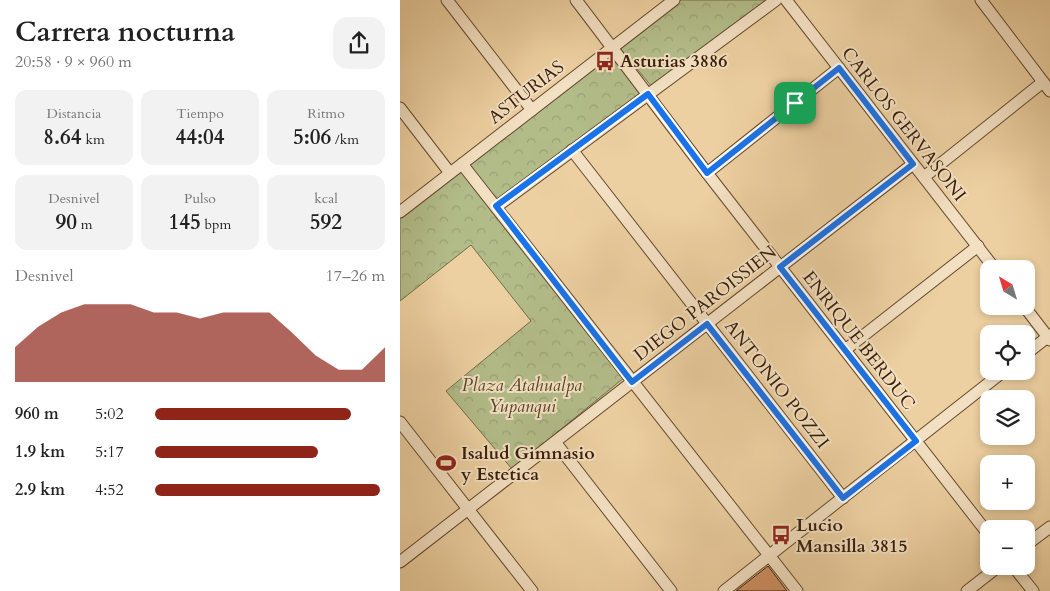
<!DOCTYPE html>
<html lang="es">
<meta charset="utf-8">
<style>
:root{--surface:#fff;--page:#f2f2f2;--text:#222;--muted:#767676;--accent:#8f2418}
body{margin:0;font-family:Cardo,serif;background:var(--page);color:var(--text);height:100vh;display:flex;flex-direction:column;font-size:19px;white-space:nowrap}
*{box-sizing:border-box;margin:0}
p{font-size:16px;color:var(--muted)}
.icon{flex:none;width:28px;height:28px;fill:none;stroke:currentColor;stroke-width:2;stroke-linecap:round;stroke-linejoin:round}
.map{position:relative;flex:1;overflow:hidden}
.sheet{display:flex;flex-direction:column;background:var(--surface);width:400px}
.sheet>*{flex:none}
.needle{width:32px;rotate:322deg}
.controls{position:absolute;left:580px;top:260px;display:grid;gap:10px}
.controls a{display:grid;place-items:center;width:55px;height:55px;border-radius:10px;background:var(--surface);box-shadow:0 2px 8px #0003;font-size:25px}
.pin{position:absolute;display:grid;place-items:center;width:42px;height:42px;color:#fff;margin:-21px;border-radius:10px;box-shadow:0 2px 8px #0006}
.round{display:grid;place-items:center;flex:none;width:52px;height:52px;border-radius:15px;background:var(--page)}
.headline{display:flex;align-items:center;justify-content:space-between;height:85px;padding:0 15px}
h1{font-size:28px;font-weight:600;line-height:38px}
.stats{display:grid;grid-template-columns:repeat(3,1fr);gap:8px;height:85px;padding:5px 15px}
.stats div{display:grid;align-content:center;border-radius:12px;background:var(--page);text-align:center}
.stats b{font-size:21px;font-weight:600}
.stats small{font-size:14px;font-weight:400}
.stats p{font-size:14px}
.chart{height:140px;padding:10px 15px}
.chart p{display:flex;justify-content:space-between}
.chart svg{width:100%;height:90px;margin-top:5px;fill:var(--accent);opacity:.7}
ul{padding:0 15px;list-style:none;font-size:16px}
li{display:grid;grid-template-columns:80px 60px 1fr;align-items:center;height:38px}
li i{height:12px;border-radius:6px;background:var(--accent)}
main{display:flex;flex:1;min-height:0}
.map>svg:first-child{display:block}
.forest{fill:url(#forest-crowns);stroke:#746c49}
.building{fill:#cf8f61;stroke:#371d09}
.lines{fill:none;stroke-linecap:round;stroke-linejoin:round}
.minor-casing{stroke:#644a2f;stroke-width:13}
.minor{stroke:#f3e0c2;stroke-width:11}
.route-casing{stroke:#fff;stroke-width:10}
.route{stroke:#1a73e8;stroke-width:6}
.labels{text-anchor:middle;stroke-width:4;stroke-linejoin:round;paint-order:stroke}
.poi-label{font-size:18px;font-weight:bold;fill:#371d09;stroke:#f3e0c2;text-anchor:start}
.street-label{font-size:18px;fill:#371d09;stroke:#f3e0c2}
.park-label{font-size:18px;font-style:italic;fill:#564529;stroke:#f3e0c2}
</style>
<main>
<section class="sheet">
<div class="headline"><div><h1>Carrera nocturna</h1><p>20:58 · 9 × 960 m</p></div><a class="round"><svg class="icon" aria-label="share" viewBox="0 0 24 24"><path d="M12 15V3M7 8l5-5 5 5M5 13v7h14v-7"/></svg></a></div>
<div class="stats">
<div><p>Distancia</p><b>8.64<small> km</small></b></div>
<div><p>Tiempo</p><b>44:04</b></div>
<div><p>Ritmo</p><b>5:06<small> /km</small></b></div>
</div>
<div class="stats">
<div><p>Desnivel</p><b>90<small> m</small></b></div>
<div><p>Pulso</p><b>145<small> bpm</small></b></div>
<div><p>kcal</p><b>592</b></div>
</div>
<div class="chart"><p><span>Desnivel</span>17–26 m</p>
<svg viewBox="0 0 160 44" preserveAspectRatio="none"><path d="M0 44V27L10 17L20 10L30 6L40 6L50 6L60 10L70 10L80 13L90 10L100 10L110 10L120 20L130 31L140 38L150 38L160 27V44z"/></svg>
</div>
<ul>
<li><b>960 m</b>5:02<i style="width:85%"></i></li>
<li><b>1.9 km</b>5:17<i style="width:71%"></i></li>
<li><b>2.9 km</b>4:52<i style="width:98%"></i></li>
</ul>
</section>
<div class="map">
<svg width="650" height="591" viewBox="0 0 650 591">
<defs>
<pattern id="forest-crowns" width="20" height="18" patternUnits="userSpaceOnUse" patternTransform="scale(1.25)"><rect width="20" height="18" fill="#b2bc89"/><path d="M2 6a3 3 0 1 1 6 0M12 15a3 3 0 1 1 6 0" fill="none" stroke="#9aa175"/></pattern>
</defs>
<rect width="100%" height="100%" fill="#edd0a1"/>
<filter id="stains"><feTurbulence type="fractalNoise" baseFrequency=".004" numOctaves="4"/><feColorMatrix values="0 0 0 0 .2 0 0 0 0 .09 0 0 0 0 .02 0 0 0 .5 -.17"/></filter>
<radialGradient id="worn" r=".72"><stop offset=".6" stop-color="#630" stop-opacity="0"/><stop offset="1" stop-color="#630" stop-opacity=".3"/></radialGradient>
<!-- forest -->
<g class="forest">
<polygon points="281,0 370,0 252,87 219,47"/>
<polygon points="210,55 242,95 96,203 67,164"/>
<polygon points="62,167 225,377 112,469 46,391 131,321 71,245 0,301 0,214"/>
</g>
<!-- building -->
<polygon class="building" points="368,566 387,591 336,591"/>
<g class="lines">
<defs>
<g id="minor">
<polyline points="47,0 132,110"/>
<polyline points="176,0 307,173 589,535"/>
<polyline points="386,0 595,269"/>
<polyline points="581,0 650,91"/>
<polyline points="0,108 50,173"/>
<polyline points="172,150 443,498"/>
<polyline points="62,164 397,591"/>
<polyline points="307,173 439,68"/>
<polyline points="524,177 643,82"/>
<polyline points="96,207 376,0"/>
<polyline points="0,212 274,0"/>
<polyline points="624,306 650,340"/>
<polyline points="445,350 578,246"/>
<polyline points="626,354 650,335"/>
<polyline points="0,422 132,591"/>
<polyline points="155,442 271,591"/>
<polyline points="626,545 650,527"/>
<polyline points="0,562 513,164"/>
<polyline points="613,566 633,591"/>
<polyline points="324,591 604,371"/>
<polyline points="567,591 599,566"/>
</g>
</defs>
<!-- minor casing -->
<use href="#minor" class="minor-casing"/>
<!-- minor -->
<use href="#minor" class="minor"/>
</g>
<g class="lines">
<defs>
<polygon id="route" points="439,68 513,164 380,267 516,441 443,498 307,324 232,382 96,206 248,94 307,173"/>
</defs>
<!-- route casing -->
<use href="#route" class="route-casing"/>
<!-- route -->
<use href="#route" class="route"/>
</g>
<!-- icons -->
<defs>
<symbol id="bus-bare" viewBox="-9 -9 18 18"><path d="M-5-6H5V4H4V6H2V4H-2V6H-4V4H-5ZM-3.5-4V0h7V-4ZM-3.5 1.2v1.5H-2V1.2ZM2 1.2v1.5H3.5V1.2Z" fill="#8f2418" stroke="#f3e0c2" stroke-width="2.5" paint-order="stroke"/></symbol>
<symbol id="stadium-bare" viewBox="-9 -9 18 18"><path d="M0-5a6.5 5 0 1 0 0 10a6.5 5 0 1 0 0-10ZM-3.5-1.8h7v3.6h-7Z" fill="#8f2418" stroke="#f3e0c2" stroke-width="2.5" paint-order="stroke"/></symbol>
</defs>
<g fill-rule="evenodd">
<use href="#bus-bare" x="191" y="47" width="28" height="28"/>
<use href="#stadium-bare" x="32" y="449" width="28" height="28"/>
<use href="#bus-bare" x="367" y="521" width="28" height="28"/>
</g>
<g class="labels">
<!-- poi labels -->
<g class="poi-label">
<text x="220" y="67">Asturias 3886</text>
<text x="61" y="459">Isalud Gimnasio<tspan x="61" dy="21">y Estetica</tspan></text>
<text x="396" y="531">Lucio<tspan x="396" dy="21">Mansilla 3815</tspan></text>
</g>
<!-- street labels -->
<g class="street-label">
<text transform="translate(126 92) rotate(-38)" y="6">ASTURIAS</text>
<text transform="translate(504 124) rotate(52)" y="6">CARLOS GERVASONI</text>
<text transform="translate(305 303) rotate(-38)" y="6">DIEGO PAROISSIEN</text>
<text transform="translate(459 340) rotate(52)" y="6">ENRIQUE BERDUC</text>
<text transform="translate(377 384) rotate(52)" y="6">ANTONIO POZZI</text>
</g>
<!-- park labels -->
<g class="park-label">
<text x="122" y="391">Plaza Atahualpa<tspan x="122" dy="21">Yupanqui</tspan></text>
</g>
</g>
<rect width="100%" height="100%" filter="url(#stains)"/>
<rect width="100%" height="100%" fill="url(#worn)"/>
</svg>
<div class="controls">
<a><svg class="needle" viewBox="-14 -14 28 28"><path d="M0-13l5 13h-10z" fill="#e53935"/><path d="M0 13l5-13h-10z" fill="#767676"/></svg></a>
<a><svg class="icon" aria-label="locate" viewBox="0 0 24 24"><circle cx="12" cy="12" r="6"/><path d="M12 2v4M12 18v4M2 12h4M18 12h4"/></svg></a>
<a><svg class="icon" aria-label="layers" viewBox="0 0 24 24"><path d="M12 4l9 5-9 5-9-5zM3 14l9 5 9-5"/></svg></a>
<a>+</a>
<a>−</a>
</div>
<div class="pin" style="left:395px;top:103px;background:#1e9e55"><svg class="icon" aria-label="arrive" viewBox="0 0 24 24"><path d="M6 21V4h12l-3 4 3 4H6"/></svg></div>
</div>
</main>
